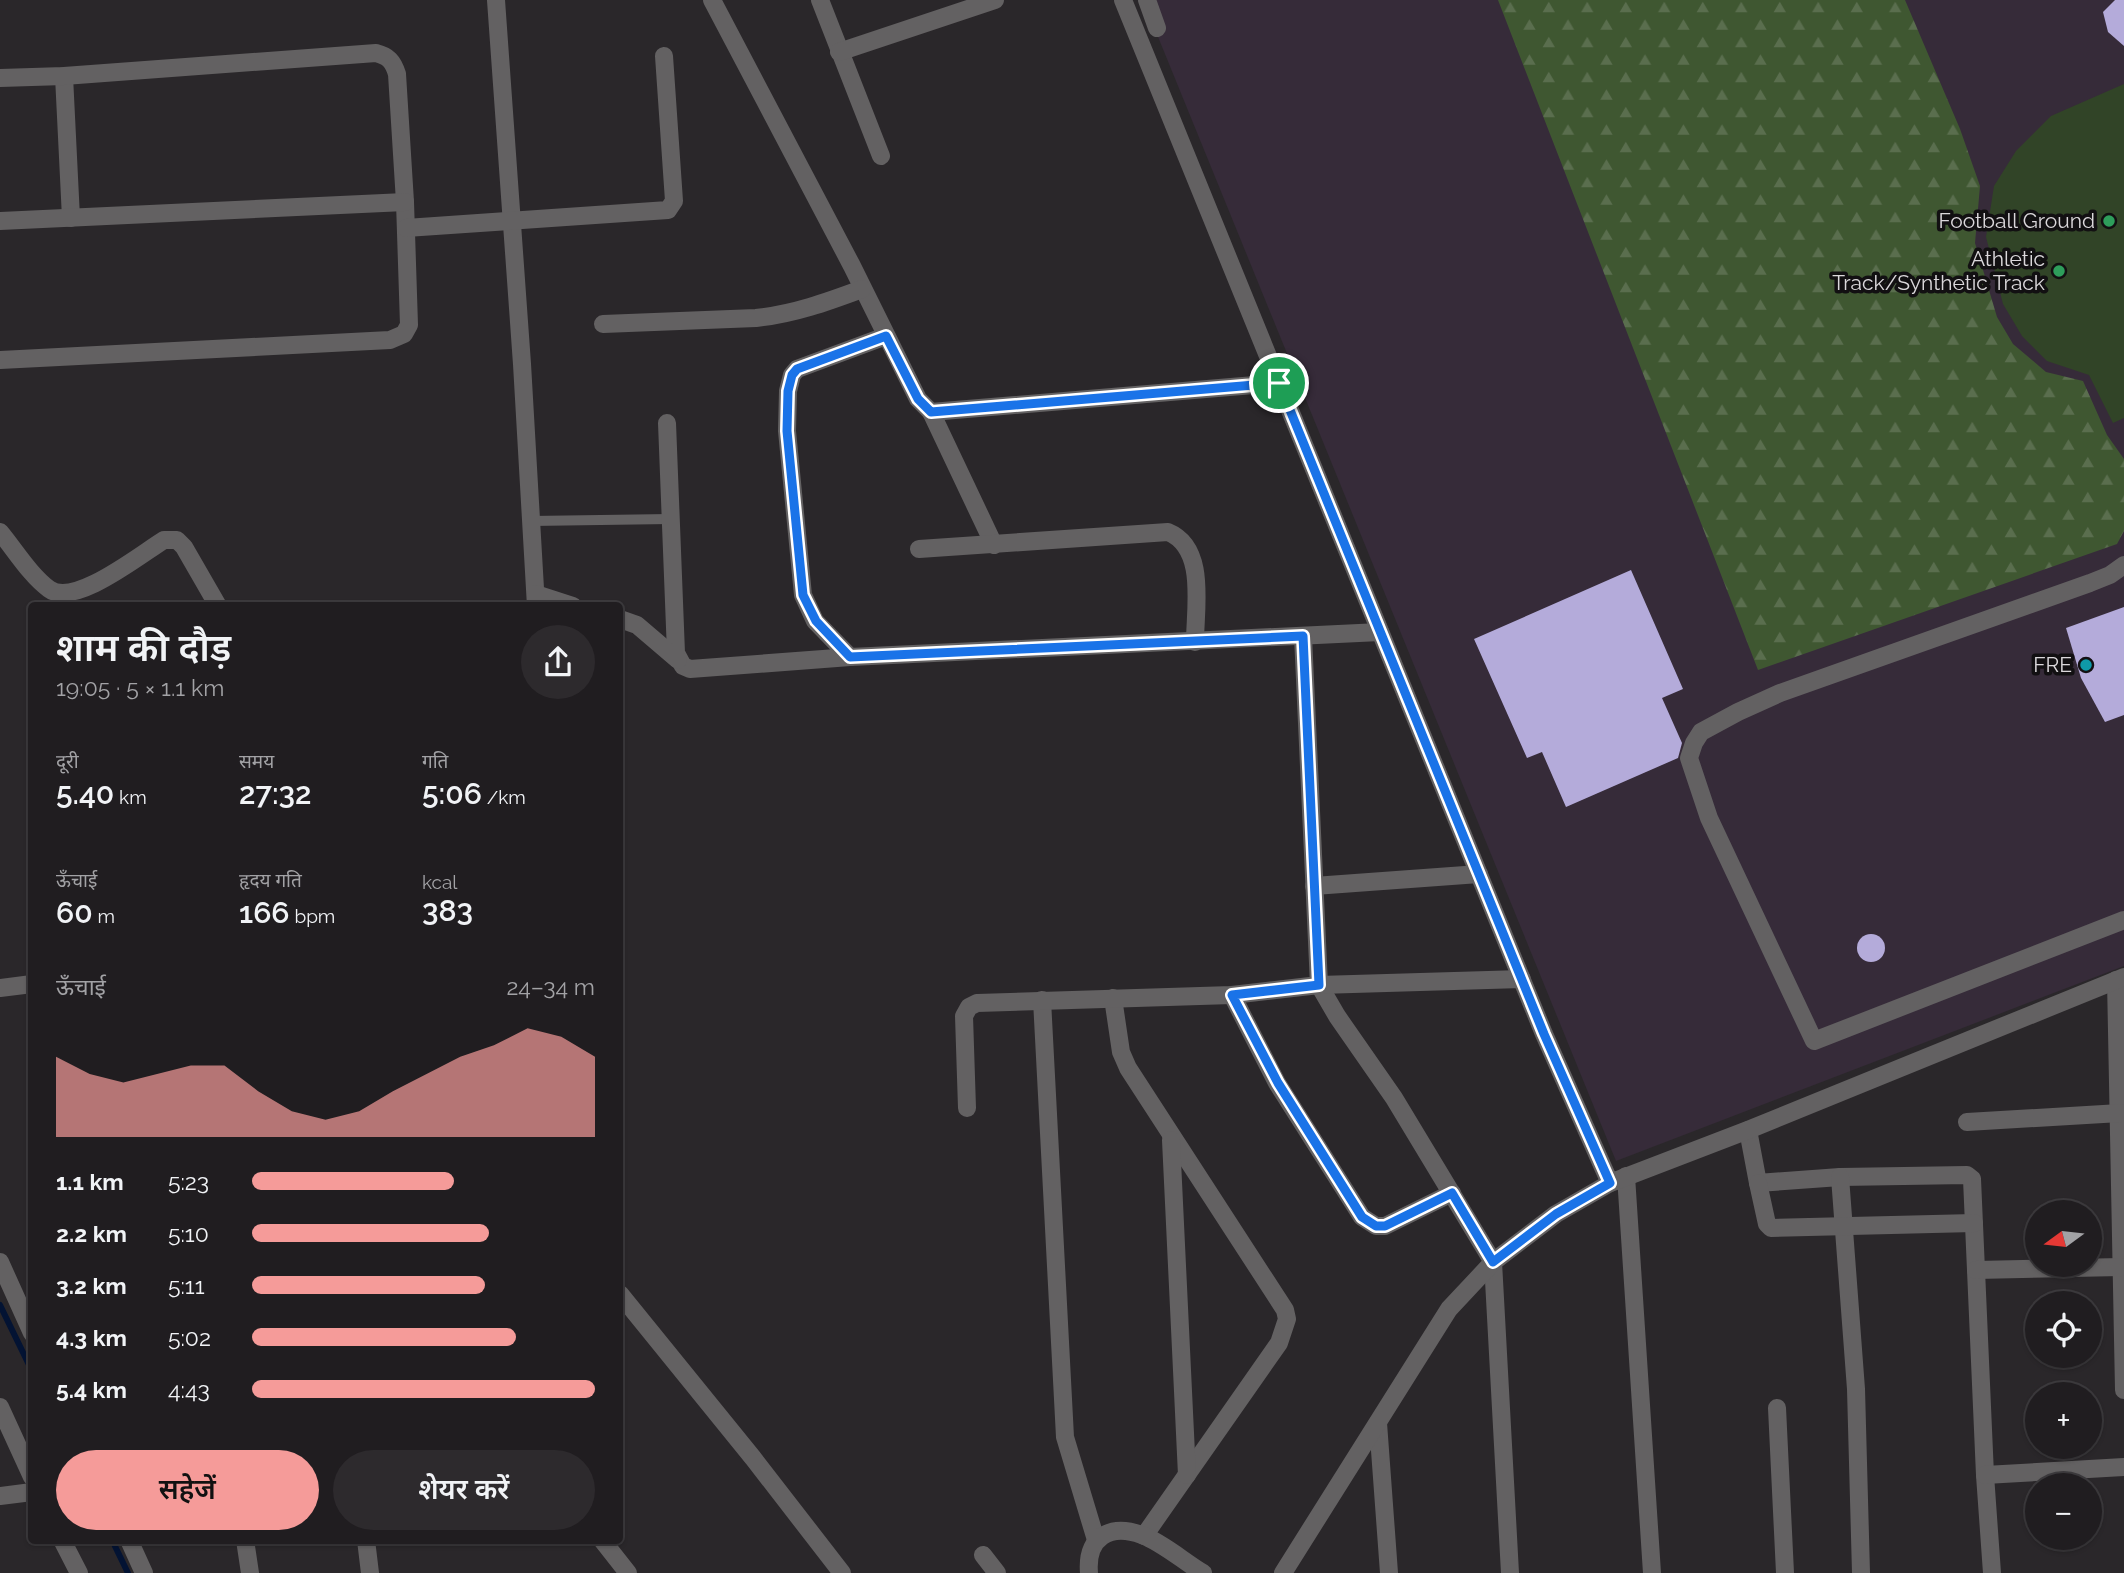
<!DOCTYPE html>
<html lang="hi">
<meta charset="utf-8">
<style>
:root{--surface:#201d20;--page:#2d2a2d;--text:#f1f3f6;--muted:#a2a2a5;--line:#3d3b3e;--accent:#f59b99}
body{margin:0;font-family:Raleway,"Noto Sans Devanagari",sans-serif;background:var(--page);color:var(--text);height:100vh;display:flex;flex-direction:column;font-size:26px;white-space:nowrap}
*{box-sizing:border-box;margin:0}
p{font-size:23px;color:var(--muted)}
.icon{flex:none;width:38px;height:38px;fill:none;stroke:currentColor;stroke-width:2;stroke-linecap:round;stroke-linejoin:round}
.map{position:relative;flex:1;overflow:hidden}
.details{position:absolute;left:28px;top:602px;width:595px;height:942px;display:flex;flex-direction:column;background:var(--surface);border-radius:7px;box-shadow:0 2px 5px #0004,0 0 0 2px var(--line)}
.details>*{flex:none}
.needle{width:46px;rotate:255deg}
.tools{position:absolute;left:2025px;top:1200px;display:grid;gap:14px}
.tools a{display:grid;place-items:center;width:77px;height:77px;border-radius:50%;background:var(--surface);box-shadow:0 2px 5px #0004,0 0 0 2px var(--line);font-size:35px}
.pin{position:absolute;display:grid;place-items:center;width:60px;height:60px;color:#fff;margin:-30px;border:4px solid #fff;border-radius:50%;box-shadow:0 2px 7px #0007}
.round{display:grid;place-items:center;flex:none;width:74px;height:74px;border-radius:37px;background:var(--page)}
.overview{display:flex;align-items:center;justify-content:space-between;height:119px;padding:0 28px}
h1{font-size:38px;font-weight:600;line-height:52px}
.figures{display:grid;grid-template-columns:repeat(3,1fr);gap:10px;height:119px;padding:7px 28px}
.figures div{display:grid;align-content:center}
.figures b{font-size:30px;font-weight:600}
.figures small{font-size:19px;font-weight:400}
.figures p{font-size:19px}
.chart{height:196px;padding:14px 28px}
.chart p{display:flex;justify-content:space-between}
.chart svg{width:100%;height:126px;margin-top:7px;fill:var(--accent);opacity:.7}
.primary-button{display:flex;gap:14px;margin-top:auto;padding:14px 28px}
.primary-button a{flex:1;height:80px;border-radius:42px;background:var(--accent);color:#111;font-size:28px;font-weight:600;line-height:80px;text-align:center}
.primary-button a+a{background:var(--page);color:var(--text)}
ul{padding:0 28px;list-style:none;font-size:23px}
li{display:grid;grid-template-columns:112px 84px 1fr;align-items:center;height:52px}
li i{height:18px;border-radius:9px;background:var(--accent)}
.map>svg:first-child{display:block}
.education{fill:#362b39}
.grass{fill:#314427}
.forest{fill:url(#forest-firs)}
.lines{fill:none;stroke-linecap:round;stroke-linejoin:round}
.stream{stroke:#031333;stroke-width:6}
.building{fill:#b4abda}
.lane{stroke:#636162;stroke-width:10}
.street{stroke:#636162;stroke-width:18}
.route-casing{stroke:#fff;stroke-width:14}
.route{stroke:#1a73e8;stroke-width:9}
.leisure-dot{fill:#2e9e5b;stroke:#121012;stroke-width:2.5}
.culture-dot{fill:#0f9aa8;stroke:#121012;stroke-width:2.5}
.labels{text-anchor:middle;stroke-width:7;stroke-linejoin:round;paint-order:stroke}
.poi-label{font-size:21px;fill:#dbd8db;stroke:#121012;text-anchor:end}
</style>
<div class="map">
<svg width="2124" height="1573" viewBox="0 0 2124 1573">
<defs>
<pattern id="forest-firs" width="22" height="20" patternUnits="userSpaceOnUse" patternTransform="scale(1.75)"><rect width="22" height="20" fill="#3f5731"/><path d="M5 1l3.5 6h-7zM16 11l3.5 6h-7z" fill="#5a6e4e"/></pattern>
</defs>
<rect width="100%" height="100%" fill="#2a272a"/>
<!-- education -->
<polygon class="education" points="1143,0 2124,0 2124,966 1616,1161"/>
<!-- grass -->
<polygon class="grass" points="2124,84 2124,418 2113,423 2089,375 2047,361 2022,336 2003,304 1986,237 1994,186 2016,151 2051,116"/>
<!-- forest -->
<polygon class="forest" points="1498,0 1905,0 1960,129 1980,186 1975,243 1997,317 2013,344 2046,372 2083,381 2107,435 2124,459 2124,531 2117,544 1758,670"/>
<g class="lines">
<!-- stream -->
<g class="stream">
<polyline points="0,1305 32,1371"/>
<polyline points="112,1540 128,1573"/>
</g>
</g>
<!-- building -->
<g class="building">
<polygon points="2115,0 2124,0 2124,46 2108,32 2103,12"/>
<polygon points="1631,570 1683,689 1662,698 1682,743 1678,758 1566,807 1542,752 1527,758 1474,639"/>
<polygon points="2124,607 2124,715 2105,722 2081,678 2066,628"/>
<circle cx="1871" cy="948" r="14"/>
</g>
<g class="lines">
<!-- lane -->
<polyline class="lane" points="531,521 670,519"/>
<!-- street -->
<g class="street">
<polyline points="496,0 522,364 536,606"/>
<polyline points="712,0 852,266 918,399 931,412 1279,383"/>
<polyline points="820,0 881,156"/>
<polyline points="1123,0 1544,1034 1610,1183"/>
<polyline points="1147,0 1157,28"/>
<polyline points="839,52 995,0"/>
<polyline points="64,76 71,218"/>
<path d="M 0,78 L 64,76 L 376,53 C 388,56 393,61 397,74 L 405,202 L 409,325 L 404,334 L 390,340 L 0,360"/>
<polyline points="0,221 405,202"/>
<polyline points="406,228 668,210 674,201 664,56"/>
<path d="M 603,324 L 756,318 C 794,314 827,302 862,289"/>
<polyline points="931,412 994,545"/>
<polyline points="667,423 676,653 683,666 690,669 850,657 1380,632"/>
<path d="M 0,532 C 15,550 30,575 49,589 C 74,608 141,554 164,540 L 177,540 L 184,547 L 218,606"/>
<path d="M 919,549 L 1168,532 C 1207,548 1195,608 1195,642"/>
<polyline points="2124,565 2110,575 2090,583 1780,693 1738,712 1701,732 1694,743 1689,758 1709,818 1814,1041 2124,920"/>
<polyline points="536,594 573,606"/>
<polyline points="620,619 637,625 678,660"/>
<polyline points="1303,636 1319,985 1337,1016 1394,1098 1493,1262 1510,1573"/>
<polyline points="850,657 815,621 803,595 787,431 788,391 792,375 797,369 886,336"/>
<polyline points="1314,886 1479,874"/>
<polyline points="2116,980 2124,1390"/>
<polyline points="0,988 32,984"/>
<polyline points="1232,995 1277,1083 1362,1217 1376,1226 1385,1226 1452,1193"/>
<polyline points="1113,998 1121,1052 1128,1068 1285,1310 1287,1319 1279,1343 1144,1536"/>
<polyline points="1042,1000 1065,1437 1096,1540"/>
<polyline points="967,1108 964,1016 969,1007 977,1003 1232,995 1319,985 1522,979"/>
<polyline points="1967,1122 2120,1113"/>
<polyline points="1748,1130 1758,1183 1840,1177 1967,1175 1972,1179 1985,1475 1992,1573"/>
<polyline points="1171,1140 1187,1475"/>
<polyline points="1626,1176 1652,1573"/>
<polyline points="1840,1177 1856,1389 1861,1573"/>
<polyline points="1758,1183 1767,1224 1771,1228 1974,1223"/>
<polyline points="0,1262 32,1333"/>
<polyline points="1976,1270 2122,1267"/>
<polyline points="620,1294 753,1458 842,1573"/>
<polyline points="0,1407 32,1477"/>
<polyline points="1777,1408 1785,1573"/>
<polyline points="1378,1423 1389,1573"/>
<polyline points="1985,1475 2124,1467"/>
<polyline points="0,1496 32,1492"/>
<polyline points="62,1540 79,1573"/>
<polyline points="129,1540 144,1573"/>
<polyline points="245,1540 250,1573"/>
<polyline points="366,1540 370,1573"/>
<polyline points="602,1540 628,1573"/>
<polyline points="983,1555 997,1573"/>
<path d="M 1089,1573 C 1086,1538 1109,1523 1142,1535 C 1163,1543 1183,1561 1203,1573"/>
<polyline points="1283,1573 1449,1309 1493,1262 1556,1214 1610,1183 1748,1130 2124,977"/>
</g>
</g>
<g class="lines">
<defs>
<polygon id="route" points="886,336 918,399 931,412 1279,383 1544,1034 1610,1183 1556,1214 1493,1262 1452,1193 1385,1226 1376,1226 1362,1217 1278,1083 1232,995 1319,985 1303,636 850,657 816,621 803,595 787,431 788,391 792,375 797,369"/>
</defs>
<!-- route casing -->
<use href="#route" class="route-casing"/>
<!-- route -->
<use href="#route" class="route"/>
</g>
<!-- markers -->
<g class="leisure-dot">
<circle cx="2109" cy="221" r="7"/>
<circle cx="2059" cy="271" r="7"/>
</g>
<circle class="culture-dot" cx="2086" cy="665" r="7"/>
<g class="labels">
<!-- poi labels -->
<g class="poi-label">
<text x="2095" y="228">Football Ground</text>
<text x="2045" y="266">Athletic<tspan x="2045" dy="24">Track/Synthetic Track</tspan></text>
<text x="2072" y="672">FRE</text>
</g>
</g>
</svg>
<div class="tools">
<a><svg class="needle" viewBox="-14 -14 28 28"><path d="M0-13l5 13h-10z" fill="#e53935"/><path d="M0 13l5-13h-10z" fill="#a2a2a5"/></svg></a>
<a><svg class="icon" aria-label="locate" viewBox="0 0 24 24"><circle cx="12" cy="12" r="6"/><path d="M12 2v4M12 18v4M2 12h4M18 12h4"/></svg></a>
<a>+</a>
<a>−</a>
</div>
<div class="pin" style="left:1279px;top:383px;background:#1e9e55"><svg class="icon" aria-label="arrive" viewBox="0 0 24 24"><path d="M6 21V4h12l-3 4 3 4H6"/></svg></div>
<section class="details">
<div class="overview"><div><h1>शाम की दौड़</h1><p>19:05 · 5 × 1.1 km</p></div><a class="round"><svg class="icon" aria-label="share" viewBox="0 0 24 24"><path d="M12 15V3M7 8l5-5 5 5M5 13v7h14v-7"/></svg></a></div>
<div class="figures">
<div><p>दूरी</p><b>5.40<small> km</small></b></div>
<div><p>समय</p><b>27:32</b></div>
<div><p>गति</p><b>5:06<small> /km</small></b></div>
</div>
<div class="figures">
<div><p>ऊँचाई</p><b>60<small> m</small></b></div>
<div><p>हृदय गति</p><b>166<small> bpm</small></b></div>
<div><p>kcal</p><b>383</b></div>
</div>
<div class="chart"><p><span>ऊँचाई</span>24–34 m</p>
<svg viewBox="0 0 160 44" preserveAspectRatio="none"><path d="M0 44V16L10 22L20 25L30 22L40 19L50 19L60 28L70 35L80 38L90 35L100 28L110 22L120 16L130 12L140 6L150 9L160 16V44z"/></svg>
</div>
<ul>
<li><b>1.1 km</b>5:23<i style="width:59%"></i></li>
<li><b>2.2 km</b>5:10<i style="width:69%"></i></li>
<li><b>3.2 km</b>5:11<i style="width:68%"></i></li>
<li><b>4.3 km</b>5:02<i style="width:77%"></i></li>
<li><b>5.4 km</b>4:43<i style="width:100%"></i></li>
</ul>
<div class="primary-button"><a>सहेजें</a><a>शेयर करें</a></div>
</section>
</div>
